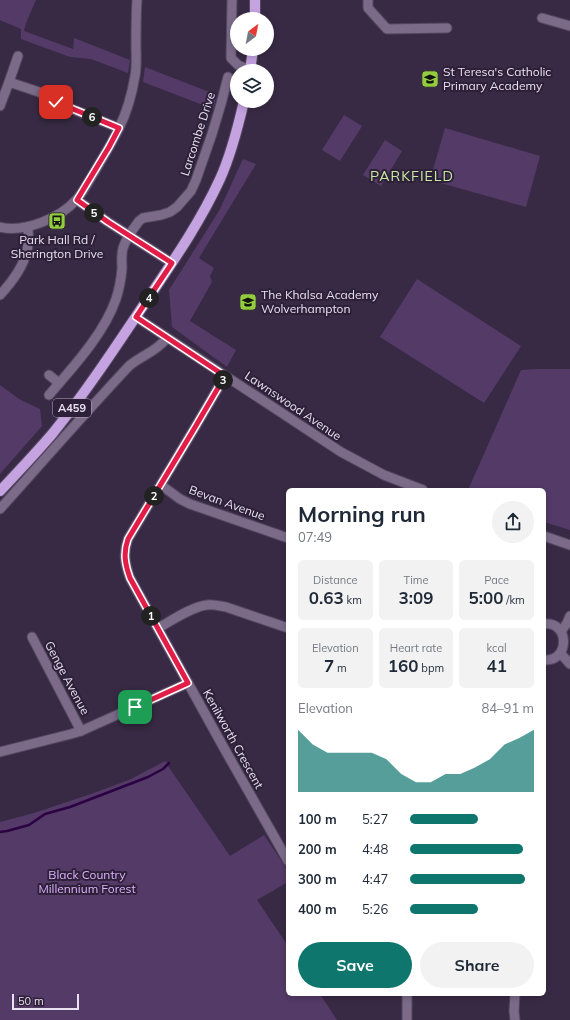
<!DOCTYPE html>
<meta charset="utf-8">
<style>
:root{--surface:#fff;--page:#f2f2f3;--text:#1f2937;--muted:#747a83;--accent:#0f766e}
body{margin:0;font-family:Mulish,sans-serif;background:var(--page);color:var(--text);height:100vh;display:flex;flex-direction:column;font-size:15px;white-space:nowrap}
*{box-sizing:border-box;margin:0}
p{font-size:13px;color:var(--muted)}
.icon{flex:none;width:22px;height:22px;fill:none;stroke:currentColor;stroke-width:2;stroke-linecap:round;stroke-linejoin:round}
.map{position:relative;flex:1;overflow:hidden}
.sheet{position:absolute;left:286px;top:488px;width:260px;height:508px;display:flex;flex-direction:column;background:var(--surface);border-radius:6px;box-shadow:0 2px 6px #0003}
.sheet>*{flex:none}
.needle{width:26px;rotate:32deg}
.fabs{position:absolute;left:230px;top:12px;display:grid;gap:8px}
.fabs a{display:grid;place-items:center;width:44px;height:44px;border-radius:50%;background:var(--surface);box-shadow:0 2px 6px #0003;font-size:20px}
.scale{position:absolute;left:12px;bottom:10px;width:67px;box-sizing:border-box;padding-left:4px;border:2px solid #e9e0f1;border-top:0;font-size:11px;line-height:14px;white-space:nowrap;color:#e9e0f1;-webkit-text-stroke:3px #2e2039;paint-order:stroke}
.pin{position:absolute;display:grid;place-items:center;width:34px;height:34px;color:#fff;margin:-17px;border-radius:8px;box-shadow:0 2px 6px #0006}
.km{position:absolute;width:20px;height:20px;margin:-10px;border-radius:50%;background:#222;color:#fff;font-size:11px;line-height:20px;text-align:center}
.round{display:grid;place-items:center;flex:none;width:42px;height:42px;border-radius:21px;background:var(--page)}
.overview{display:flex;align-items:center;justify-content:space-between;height:68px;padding:0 12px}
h1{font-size:22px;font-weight:700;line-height:30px}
.metrics{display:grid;grid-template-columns:repeat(3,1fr);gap:6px;height:68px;padding:4px 12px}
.metrics div{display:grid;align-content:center;border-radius:6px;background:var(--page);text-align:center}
.metrics b{font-size:17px;font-weight:700}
.metrics small{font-size:11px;font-weight:400}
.metrics p{font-size:11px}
.chart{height:112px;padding:8px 12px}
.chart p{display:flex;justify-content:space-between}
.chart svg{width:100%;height:72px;margin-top:4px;fill:var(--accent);opacity:.7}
.button{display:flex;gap:8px;margin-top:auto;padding:8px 12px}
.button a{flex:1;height:46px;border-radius:24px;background:var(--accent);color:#fff;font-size:16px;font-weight:700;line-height:46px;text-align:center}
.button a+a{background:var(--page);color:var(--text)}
ul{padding:0 12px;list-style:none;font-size:13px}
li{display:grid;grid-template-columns:64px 48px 1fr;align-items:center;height:30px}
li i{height:10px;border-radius:5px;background:var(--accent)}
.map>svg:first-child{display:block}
.green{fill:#543a67}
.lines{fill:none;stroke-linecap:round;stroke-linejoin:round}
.stream{stroke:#2b0242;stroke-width:2.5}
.minor-casing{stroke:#544760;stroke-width:11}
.major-casing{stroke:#544760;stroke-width:12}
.minor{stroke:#7b6b89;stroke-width:9}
.major{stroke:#c5a3e1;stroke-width:10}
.route-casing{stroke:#fff;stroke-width:8}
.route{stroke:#e11d48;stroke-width:5}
.labels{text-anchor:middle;stroke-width:4;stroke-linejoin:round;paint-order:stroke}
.shield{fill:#2e2039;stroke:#b1a6ba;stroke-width:1}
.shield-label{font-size:11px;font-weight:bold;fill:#e9e0f1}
.poi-label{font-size:12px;fill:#e9e0f1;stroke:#2e2039;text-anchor:start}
.street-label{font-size:12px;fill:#e9e0f1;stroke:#2e2039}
.park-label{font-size:12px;fill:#dcb3fe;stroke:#2e2039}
.quarter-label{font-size:14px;letter-spacing:1px;fill:#c7e9a2;stroke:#2e2039}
</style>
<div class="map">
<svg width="570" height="1020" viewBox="0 0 570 1020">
<rect width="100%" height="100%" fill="#382a44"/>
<!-- green -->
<g class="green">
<polygon points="0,0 36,0 26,23 24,31 73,49 74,38 130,60 128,73 91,59 70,57 21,39 21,29 0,20"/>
<polygon points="145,67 217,95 213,109 143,82"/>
<polygon points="344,115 362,126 340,161 322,150"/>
<polygon points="445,128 540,156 526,207 430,180"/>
<polygon points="385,140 402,151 381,186 363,175"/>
<polygon points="243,159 256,164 199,258 214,268 210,276 212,282 190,321 236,350 227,367 172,327 169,290 219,211"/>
<polygon points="417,279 521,346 484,403 380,337"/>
<polygon points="537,369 570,369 570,530 544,522 544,490 468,490 521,370"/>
<polygon points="0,385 19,399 40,409 42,426 0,474"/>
<polygon points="165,761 167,763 169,762 170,763 168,766 230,856 264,835 288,871 288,882 257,900 288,946 288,994 320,994 337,1020 0,1020 0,822 34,813 94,793 131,779"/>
</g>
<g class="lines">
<!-- stream -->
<polyline class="stream" points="0,832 7,831 29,825 45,814 70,807 148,777 163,769 169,763"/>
<defs>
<g id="minor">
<polyline points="232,0 231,58 238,65 250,70"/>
<polyline points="368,0 368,8 387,29 447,28"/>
<polyline points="542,18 570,26"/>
<polyline points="9,82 18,56"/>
<polyline points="0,106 9,82 39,92 55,102 119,128"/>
<polyline points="77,200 108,222 172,263"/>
<path d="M 0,227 C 24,233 61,218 77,199 C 84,191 89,180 95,171 C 103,157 112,143 119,128 C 127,112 132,94 135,76 C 137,66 136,56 136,46 C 136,30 136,15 137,0"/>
<path d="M 0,295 C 13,281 27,263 28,243 C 29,238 28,232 28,227"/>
<polyline points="136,317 341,452 384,475 423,490"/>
<polyline points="49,375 59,383"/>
<path d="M 225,376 L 194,429 L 128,539 C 123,553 125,564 130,578 L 225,750 L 288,861"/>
<path d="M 49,395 C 73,367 104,334 116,299 C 119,290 121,279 122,269 C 122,262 121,255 123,248 C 126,238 133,229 139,221 L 143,218 L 161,215 L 170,212 L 177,207 L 191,191 L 196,180 L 212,134 L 221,104 L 228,77"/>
<polyline points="161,485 180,499 190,504 288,538"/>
<path d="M 0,509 C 43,461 85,413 129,366 C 142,355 156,352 167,338"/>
<polyline points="544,536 570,545"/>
<path d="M 544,624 C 570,621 570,662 544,660"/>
<path d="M 158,628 C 171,621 193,606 207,605 C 213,604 220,606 226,607 L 288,628"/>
<polyline points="562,630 567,623 570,616"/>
<polyline points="32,637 81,731"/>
<polyline points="562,655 570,664"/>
<polyline points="0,752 71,734 81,731 188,683"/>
<polyline points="407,994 407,1020"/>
<polyline points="515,1020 514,1011 515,994"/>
</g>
<g id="major">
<polyline points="255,19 255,0"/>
<polyline points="250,71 253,49"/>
<path d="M 0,491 C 18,472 36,453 53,433 C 85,393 113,351 141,309 C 169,267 199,225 220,179 C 231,155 238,127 244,101"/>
</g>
</defs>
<!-- minor casing -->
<use href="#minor" class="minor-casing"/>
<!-- major casing -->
<use href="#major" class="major-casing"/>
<!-- minor -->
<use href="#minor" class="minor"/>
<!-- major -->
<use href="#major" class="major"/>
</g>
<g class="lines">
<defs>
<path id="route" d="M 56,102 L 119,128 L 109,147 L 77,200 L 108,222 L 172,263 L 136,317 L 225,376 L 194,429 L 128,539 C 123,553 125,564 130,578 L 188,683 L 135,707"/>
</defs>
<!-- route casing -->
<use href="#route" class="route-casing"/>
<!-- route -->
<use href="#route" class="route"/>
</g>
<!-- icons -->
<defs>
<symbol id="school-square" viewBox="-11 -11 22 22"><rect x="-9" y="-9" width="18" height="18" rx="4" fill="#93cd3e" stroke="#2e2039"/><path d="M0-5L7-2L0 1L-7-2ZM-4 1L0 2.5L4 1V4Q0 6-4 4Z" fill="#111"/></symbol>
<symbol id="bus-square" viewBox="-11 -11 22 22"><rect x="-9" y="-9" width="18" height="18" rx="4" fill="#93cd3e" stroke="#2e2039"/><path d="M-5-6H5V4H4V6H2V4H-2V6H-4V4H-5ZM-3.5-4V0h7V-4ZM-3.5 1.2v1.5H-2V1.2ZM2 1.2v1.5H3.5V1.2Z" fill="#111"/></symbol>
</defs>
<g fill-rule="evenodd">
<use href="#school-square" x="420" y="69" width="20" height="20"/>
<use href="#bus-square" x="47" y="211" width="20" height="20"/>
<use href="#school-square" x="238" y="292" width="20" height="20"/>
</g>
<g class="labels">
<!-- shield labels -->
<rect class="shield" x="53" y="399" width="38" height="18" rx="3"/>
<g class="shield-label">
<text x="72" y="412">A459</text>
</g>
<!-- poi labels -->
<g class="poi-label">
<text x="443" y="76">St Teresa's Catholic<tspan x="443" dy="14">Primary Academy</tspan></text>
<text x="57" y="244" text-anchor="middle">Park Hall Rd /<tspan x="57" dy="14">Sherington Drive</tspan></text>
<text x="261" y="299">The Khalsa Academy<tspan x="261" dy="14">Wolverhampton</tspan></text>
</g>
<!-- street labels -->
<g class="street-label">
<text transform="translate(198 134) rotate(-72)" y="4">Larcombe Drive</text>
<text transform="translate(293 406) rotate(34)" y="4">Lawnswood Avenue</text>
<text transform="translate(227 503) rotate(20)" y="4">Bevan Avenue</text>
<text transform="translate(67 678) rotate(62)" y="4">Genge Avenue</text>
<text transform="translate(233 739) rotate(61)" y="4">Kenilworth Crescent</text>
</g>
<!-- park labels -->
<g class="park-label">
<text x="87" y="879">Black Country<tspan x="87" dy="14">Millennium Forest</tspan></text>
</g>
<!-- quarter labels -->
<g class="quarter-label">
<text x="412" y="181">PARKFIELD</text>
</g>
</g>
</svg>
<div class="fabs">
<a><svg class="needle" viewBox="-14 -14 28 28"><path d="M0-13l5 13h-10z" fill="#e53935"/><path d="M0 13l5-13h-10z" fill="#747a83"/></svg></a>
<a><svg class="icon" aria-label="layers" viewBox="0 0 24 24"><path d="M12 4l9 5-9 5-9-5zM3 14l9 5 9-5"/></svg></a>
</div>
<div class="scale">50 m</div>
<div class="pin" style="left:135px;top:707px;background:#1e9e55"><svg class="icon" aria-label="arrive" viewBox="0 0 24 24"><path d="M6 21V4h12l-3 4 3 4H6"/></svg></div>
<div class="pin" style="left:56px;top:102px;background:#d93025"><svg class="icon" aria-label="check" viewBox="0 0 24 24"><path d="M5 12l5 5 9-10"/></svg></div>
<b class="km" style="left:151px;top:616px">1</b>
<b class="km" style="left:154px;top:496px">2</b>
<b class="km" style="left:223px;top:380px">3</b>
<b class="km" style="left:149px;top:298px">4</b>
<b class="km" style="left:94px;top:213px">5</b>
<b class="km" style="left:92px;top:117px">6</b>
<section class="sheet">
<div class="overview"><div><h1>Morning run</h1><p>07:49</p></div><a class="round"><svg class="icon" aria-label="share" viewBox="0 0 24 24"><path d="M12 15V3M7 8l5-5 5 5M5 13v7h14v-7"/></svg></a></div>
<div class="metrics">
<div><p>Distance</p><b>0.63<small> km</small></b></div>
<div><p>Time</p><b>3:09</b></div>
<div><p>Pace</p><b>5:00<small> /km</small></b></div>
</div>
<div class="metrics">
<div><p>Elevation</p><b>7<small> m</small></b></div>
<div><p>Heart rate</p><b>160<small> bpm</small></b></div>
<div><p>kcal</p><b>41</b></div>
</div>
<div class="chart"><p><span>Elevation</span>84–91 m</p>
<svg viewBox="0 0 160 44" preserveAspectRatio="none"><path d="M0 44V6L10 15L20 20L30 20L40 20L50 20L60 24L70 33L80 38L90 38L100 33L110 33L120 29L130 24L140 15L150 11L160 6V44z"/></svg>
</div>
<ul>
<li><b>100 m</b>5:27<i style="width:55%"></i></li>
<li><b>200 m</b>4:48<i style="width:91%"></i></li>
<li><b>300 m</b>4:47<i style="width:93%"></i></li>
<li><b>400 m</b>5:26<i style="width:55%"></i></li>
</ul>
<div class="button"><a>Save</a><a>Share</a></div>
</section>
</div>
